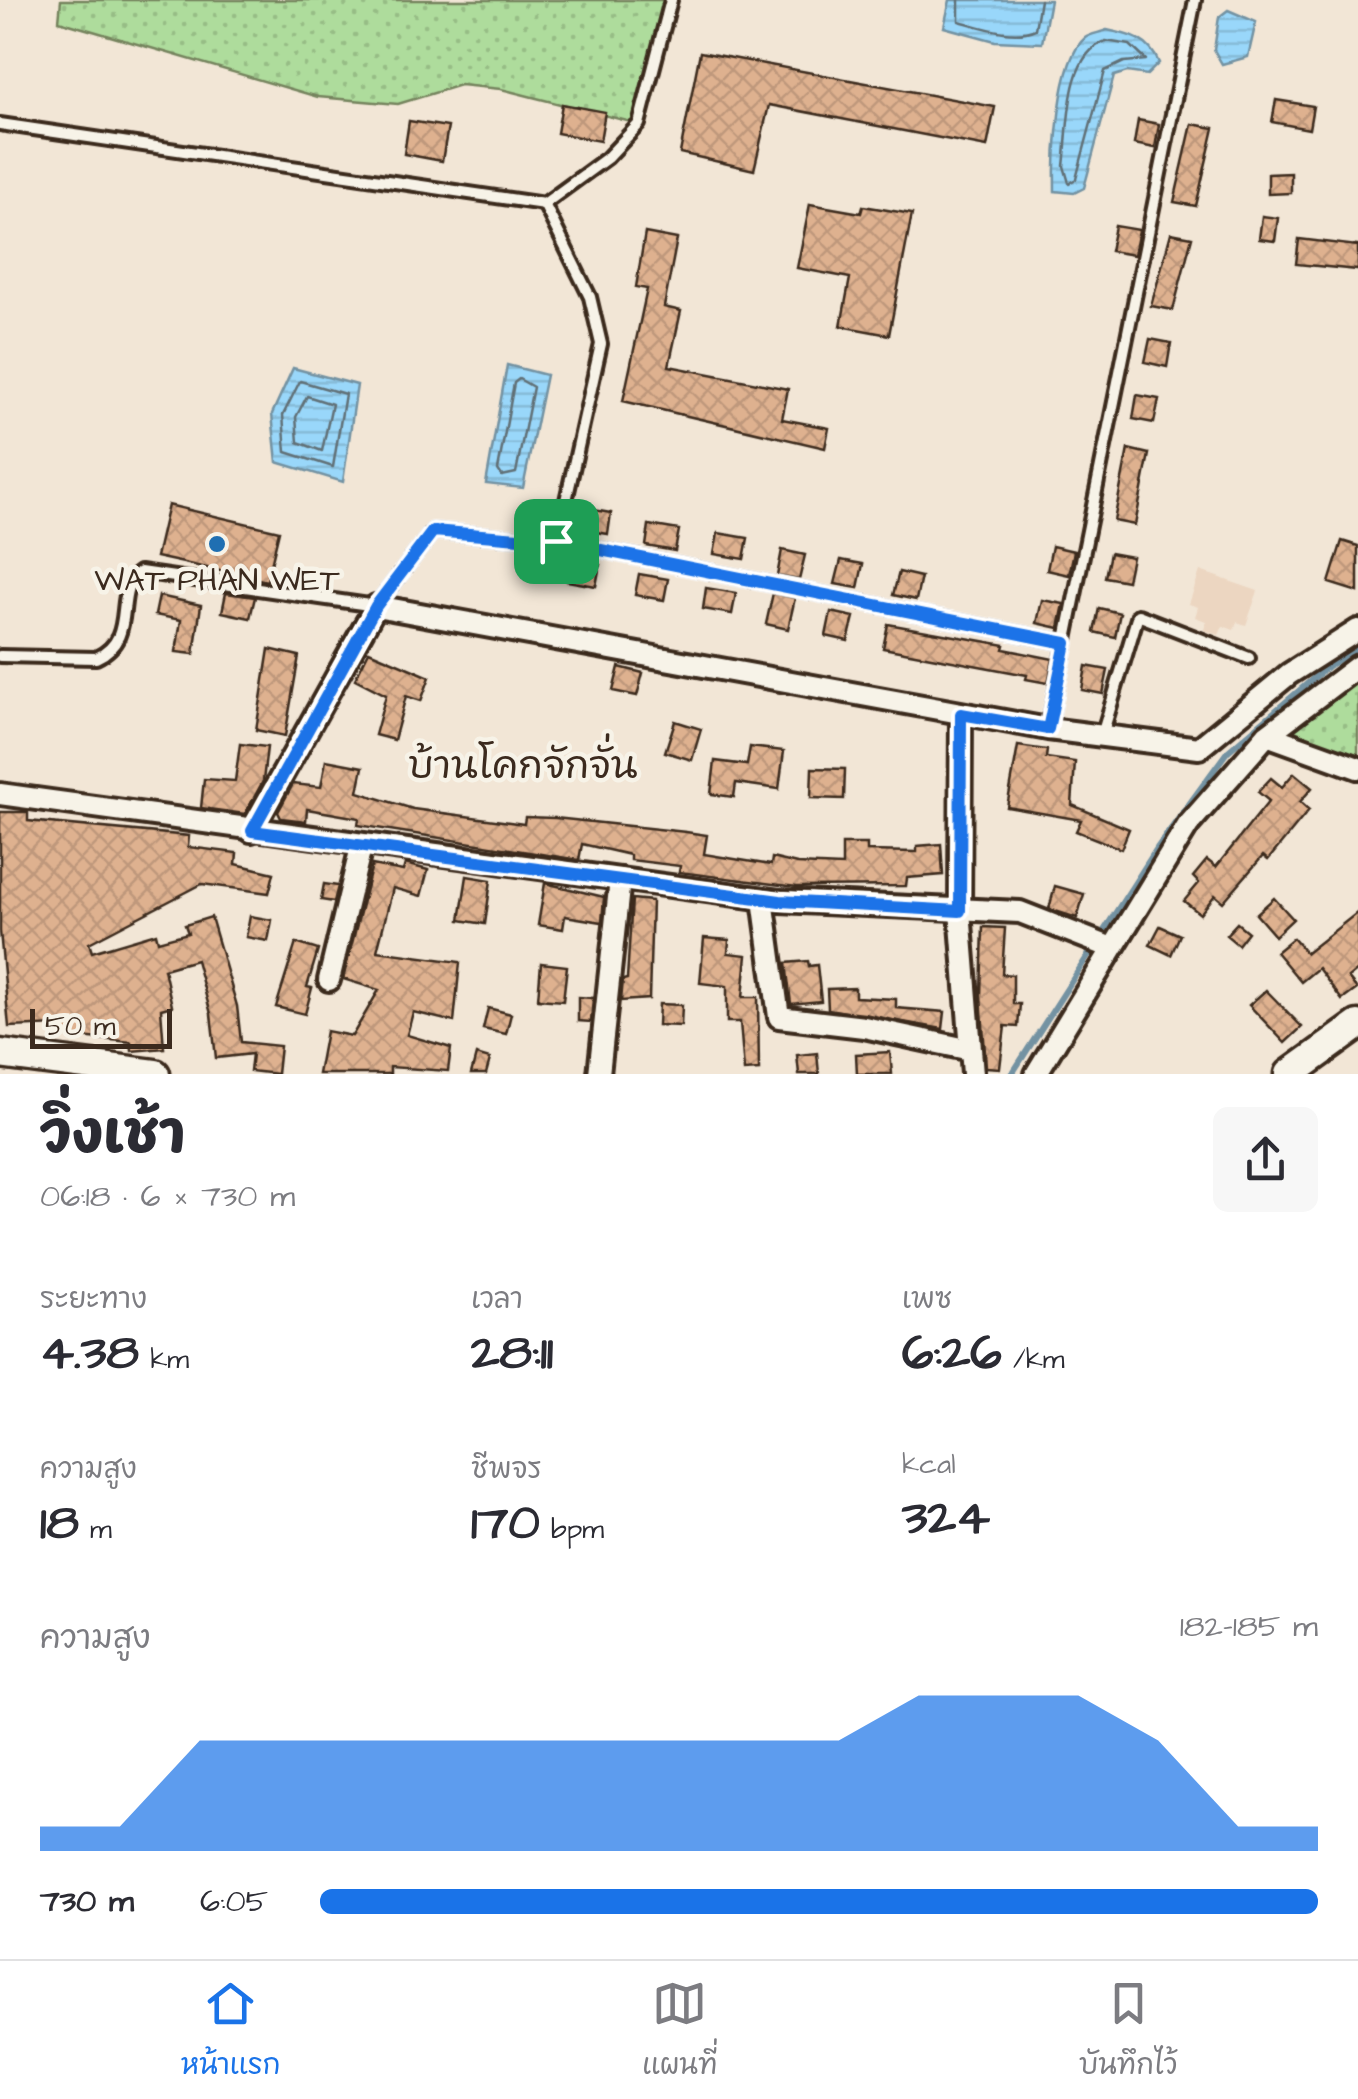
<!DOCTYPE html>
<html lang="th">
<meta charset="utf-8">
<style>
:root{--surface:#fff;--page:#f7f7f7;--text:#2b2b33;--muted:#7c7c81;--line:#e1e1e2;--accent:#1a73e8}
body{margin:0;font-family:"Architects Daughter","Playpen Sans Thai",sans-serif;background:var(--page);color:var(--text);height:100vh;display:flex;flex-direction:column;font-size:38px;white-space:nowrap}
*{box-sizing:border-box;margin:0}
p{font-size:32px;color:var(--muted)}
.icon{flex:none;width:55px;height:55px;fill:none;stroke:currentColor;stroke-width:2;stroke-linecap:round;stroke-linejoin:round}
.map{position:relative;height:1074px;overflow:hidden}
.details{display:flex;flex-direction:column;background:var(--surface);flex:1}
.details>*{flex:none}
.scale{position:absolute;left:30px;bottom:25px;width:142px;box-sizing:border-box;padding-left:10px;border:5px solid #3b2a1e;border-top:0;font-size:28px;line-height:35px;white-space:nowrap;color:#3b2a1e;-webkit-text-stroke:8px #f7f3e8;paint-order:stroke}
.pin{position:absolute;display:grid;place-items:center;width:85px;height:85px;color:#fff;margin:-42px;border-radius:20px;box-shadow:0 5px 15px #0006}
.round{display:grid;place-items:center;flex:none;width:105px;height:105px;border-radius:15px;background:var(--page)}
.summary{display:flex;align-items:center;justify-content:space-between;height:170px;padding:0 40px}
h1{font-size:55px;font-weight:800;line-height:75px}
.figures{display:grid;grid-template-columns:repeat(3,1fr);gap:15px;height:170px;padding:10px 40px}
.figures div{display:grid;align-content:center}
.figures b{font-size:50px;font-weight:800}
.figures small{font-size:28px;font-weight:400}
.figures p{font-size:28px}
.chart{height:280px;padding:20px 40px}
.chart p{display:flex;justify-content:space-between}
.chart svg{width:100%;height:180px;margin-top:10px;fill:var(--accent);opacity:.7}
ul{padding:0 40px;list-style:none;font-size:32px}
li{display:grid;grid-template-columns:160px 120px 1fr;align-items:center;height:75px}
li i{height:25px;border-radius:12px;background:var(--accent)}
.tab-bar{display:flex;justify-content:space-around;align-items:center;height:140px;border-top:2px solid var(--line);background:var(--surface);font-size:28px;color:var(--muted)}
.tab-bar a{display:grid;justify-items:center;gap:5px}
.tab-bar .on{color:var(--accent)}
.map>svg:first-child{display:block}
.built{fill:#ecd6c1}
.grass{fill:url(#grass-dots);stroke:#74835d;stroke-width:2.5}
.water{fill:url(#water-rules);stroke:#7392a2;stroke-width:2.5}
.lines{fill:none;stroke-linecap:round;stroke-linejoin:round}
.shore{stroke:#616f76;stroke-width:2.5}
.stream{stroke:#7392a2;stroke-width:6}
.building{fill:url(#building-cross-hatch);stroke:#3b2a1e;stroke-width:2.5}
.lane-casing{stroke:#3b2a1e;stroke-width:18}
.street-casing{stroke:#3b2a1e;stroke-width:28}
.secondary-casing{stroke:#3b2a1e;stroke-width:35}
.lane{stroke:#f7f3e8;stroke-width:10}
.street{stroke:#f7f3e8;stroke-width:20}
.secondary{stroke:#f7f3e8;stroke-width:28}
.route-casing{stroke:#fff;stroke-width:20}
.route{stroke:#1a73e8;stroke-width:12}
.poi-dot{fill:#1f6fb2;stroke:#f7f3e8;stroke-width:4}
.labels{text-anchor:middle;stroke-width:9;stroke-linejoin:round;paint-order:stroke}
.poi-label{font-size:32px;fill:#3b2a1e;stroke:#f7f3e8}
.quarter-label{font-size:38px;fill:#3b2a1e;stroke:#f7f3e8}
</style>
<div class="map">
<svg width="1358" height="1074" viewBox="0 0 1358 1074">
<defs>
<pattern id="grass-dots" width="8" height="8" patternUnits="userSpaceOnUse" patternTransform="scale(2.5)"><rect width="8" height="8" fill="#aedc9c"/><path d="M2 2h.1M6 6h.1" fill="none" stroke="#97bd86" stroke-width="1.8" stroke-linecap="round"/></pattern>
<pattern id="water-rules" width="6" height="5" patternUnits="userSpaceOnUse" patternTransform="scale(2.5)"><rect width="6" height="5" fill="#99d7fa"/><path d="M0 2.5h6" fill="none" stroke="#85b9d6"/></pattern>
<pattern id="building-cross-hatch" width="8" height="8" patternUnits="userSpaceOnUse" patternTransform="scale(2.5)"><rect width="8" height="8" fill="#deb18f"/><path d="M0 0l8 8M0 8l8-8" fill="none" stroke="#bf987b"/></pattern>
</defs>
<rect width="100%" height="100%" fill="#f2e6d6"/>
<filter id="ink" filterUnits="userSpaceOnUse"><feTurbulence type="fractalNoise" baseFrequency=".01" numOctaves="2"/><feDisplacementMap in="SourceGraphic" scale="20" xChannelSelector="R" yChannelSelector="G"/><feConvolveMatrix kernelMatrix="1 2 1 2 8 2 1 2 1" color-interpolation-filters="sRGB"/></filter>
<g filter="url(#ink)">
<!-- built -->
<polygon class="built" points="1200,571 1258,591 1246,625 1237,622 1234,630 1223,626 1219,635 1204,630 1206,621 1195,617 1198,607 1189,604"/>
<!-- grass -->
<g class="grass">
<polygon points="61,0 671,0 639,124 501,89 460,85 398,104 318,97 59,21"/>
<polygon points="1358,666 1358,768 1267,735"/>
</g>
<!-- water -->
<g class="water">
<polygon points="950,0 1050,0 1042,43 995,41 944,27"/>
<polygon points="1228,10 1256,22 1248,57 1222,64 1214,50 1219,17"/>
<path d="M 1107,30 C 1131,35 1149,39 1159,63 L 1147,75 L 1127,72 L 1114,76 L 1084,188 L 1074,193 L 1055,191 C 1054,158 1058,60 1085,38 C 1090,34 1100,33 1107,30 Z"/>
<polygon points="507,365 546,375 523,488 486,484"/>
<polygon points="293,368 357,385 343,482 277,462 272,414"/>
</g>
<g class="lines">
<!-- shore -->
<g class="shore">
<path d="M 959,0 L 959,21 C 982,27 1014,39 1035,29 L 1040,0"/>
<path d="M 1106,41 L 1130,45 L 1146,60 L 1124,62 L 1105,71 L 1076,179 L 1069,183 L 1064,166 C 1069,128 1065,55 1106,41 Z"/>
<polygon points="519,379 533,387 516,473 502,476 498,470 514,383"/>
<polygon points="300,381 345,394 333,467 286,452 283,415"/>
<polygon points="307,396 332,404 322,451 298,442 296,417"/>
</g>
<!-- stream -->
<polyline class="stream" points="1012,1074 1157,848 1227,752 1328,666 1358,648"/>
</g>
<!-- building -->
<g class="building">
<polygon points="700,52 995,107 987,147 769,105 754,170 680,153"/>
<polygon points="1276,100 1313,106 1309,129 1272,122"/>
<polygon points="562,104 605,112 600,141 557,133"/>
<polygon points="1138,120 1159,124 1155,148 1134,144"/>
<polygon points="409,121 448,127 442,161 404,154"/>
<polygon points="1192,124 1214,128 1196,206 1174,202"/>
<polygon points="1291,173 1291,193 1268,194 1268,174"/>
<polygon points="810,204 861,213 863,206 912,214 889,335 841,326 850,278 797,268"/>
<polygon points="1262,216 1278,218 1275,241 1259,239"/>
<polygon points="1115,226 1139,230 1134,255 1110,251"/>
<polygon points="645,233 677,239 664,307 681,311 669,366 788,389 782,419 829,428 825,448 623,401 647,289 636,287"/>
<polygon points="1171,233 1192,237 1173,310 1151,306"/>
<polygon points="1299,239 1358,246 1358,270 1296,264"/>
<polygon points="1150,339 1171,343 1167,367 1145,362"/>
<polygon points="1137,395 1159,399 1154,423 1133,419"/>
<polygon points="1128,449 1149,454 1135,525 1114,521"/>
<polygon points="168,505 279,531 267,581 156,557"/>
<polygon points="582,508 611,513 608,534 578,529"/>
<polygon points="649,525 679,530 675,551 646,546"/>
<polygon points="718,533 748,538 744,559 714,554"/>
<polygon points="1342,541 1358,546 1358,592 1329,583"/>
<polygon points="1052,546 1074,551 1069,575 1047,570"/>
<polygon points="782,550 805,555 799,580 777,576"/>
<polygon points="1110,553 1132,557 1127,581 1105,577"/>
<polygon points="571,559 600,565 596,586 567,581"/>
<polygon points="841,560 863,564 858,588 835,584"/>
<polygon points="899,572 921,577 916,600 893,595"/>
<polygon points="639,574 668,579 664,600 635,595"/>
<polygon points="706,588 736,593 732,614 703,609"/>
<polygon points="226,593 255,597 250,618 222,612"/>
<polygon points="773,593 795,598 788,629 766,624"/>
<polygon points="159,596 201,605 194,654 176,652 181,620 155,615"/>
<polygon points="1042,600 1064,604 1059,628 1037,623"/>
<polygon points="1099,608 1120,613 1115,637 1094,632"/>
<polygon points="831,612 854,617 848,641 826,636"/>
<polygon points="888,624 1005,645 1004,649 1053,659 1048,683 1026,679 1027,675 883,648"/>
<polygon points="269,649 299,656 285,736 256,730"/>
<polygon points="369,651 430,677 421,701 406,696 394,740 375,735 386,695 355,679"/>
<polygon points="1086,666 1108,670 1103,694 1082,690"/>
<polygon points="619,667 643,673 637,696 613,691"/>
<polygon points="675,721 701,729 692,760 665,752"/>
<polygon points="240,744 267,747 263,781 245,814 201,808 204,779 235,781"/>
<polygon points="1018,746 1047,750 1046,758 1075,762 1072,805 1129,829 1121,849 1076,831 1081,820 1007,807"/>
<polygon points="750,747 784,751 779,789 736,783 734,797 711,794 715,761 747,765"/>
<polygon points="326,760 363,767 358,792 413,809 524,824 525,817 555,818 686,832 707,835 704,854 771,865 772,858 797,864 842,866 842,844 867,844 867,851 917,852 917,846 941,844 943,875 907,878 906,886 797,887 679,872 680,866 630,860 630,855 582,844 579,860 358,825 359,818 307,809 306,821 281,818 278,812 293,784 321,787"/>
<polygon points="812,768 845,769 844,799 811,798"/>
<polygon points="1294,773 1312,788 1300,802 1309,810 1268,860 1263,856 1223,902 1215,895 1200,914 1184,901 1199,883 1193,877 1207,860 1216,867 1269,801 1258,792 1271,778 1282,787"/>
<polygon points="0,812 28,812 28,821 189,836 188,847 237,853 236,864 274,873 269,893 202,884 89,943 92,952 156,933 158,941 188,933 185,925 211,917 237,1006 241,1042 280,1046 277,1074 250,1071 252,1054 216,1058 211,1014 196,960 164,969 172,1006 161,1009 164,1048 132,1051 131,1042 59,1035 60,1025 9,1027 0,931"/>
<polygon points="405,864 428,870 421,896 393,888 377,951 460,962 454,1022 413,1012 407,1035 451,1048 448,1071 390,1067 390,1074 318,1074 326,1031 352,1036 379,990 343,979 372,865 403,871"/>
<polygon points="467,876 491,880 485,924 460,920"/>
<polygon points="545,883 604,897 602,922 565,916 563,929 538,925"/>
<polygon points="324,884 338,886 334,902 321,900"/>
<polygon points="1055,886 1084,894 1077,918 1049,909"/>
<polygon points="1274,898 1293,919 1275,936 1256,914"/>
<polygon points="632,899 652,901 649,999 621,1001 623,980 627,979"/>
<polygon points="1358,912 1358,970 1348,978 1357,989 1342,1000 1318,968 1301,982 1276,952 1293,938 1306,953"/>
<polygon points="250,916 272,920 268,941 246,937"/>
<polygon points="1237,923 1248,932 1238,945 1226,935"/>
<polygon points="1160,926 1180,935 1171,955 1150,945"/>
<polygon points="983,927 1005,928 1002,974 1013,975 1013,1004 1020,1004 1018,1027 1005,1026 1000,1068 986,1067 981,996"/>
<polygon points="704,938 729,940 728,953 747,955 743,997 758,997 759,1070 744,1071 740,1022 727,1022 727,986 700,983"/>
<polygon points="296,943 318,950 307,987 312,988 305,1014 276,1007"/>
<polygon points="808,961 809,966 817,965 821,1001 791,1004 786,963"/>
<polygon points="541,963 567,966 563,1001 538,999"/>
<polygon points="855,988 855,997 896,999 896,1008 945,1012 943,1029 828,1009 827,989"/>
<polygon points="1266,990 1302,1027 1285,1043 1249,1005"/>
<polygon points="578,997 593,998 591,1022 578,1021"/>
<polygon points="659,1004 682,1005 681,1026 658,1025"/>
<polygon points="488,1008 511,1014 506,1034 483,1029"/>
<polygon points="890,1052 892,1074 857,1074 856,1054"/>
<polygon points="817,1053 819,1074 799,1074 797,1055"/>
<polygon points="476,1055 490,1059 486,1074 471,1074"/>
</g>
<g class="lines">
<defs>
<g id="lane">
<polyline points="0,124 544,204"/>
<polyline points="557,541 601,344 590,297 544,204 607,158 639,124 671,0"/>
<path d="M 0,656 L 96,658 C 140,638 111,590 140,572 L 376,606 L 433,531 L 557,541 L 1066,643"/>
<polyline points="1048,729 1195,0"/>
<polyline points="1102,735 1138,615 1249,658"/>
</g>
<g id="street">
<polyline points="961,714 960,911 973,1074"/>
<polyline points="1267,735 1358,768"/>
<polyline points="0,794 780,901 1020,912 1112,948"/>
<polyline points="251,831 376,606 1048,729 1199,748 1289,674 1358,630"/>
<polyline points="763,899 779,1017 864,1027 971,1050"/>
<polyline points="329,980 361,847"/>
<polyline points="599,1074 620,879"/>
<polyline points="1036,1074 1188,825 1267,735 1358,666"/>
</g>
<g id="secondary">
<polyline points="0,1054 155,1074"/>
<polyline points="1290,1074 1358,1025"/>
</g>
</defs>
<!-- lane casing -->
<use href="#lane" class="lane-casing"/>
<!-- street casing -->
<use href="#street" class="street-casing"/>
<!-- secondary casing -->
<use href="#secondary" class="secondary-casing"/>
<!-- lane -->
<use href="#lane" class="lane"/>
<!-- street -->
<use href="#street" class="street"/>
<!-- secondary -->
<use href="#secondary" class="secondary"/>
</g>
</g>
<g class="lines" filter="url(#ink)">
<defs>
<polygon id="route" points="433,531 556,541 1066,643 1048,729 961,714 960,911 780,901 252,831 376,606"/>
</defs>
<!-- route casing -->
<use href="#route" class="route-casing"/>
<!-- route -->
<use href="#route" class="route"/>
</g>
<!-- markers -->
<circle class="poi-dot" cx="217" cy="544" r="10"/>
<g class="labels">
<!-- poi labels -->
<g class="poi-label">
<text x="217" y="590">WAT PHAN WET</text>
</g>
<!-- quarter labels -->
<g class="quarter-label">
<text x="523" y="778">บ้านโคกจักจั่น</text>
</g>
</g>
</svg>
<div class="scale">50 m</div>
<div class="pin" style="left:556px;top:541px;background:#1e9e55"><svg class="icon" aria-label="arrive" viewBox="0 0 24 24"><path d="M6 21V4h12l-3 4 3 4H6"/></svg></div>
</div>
<section class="details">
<div class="summary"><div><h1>วิ่งเช้า</h1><p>06:18 · 6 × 730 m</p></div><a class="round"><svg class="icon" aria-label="share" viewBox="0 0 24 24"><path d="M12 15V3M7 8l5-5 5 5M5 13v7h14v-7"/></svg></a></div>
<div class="figures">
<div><p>ระยะทาง</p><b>4.38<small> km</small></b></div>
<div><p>เวลา</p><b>28:11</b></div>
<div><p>เพซ</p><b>6:26<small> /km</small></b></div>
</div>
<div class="figures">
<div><p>ความสูง</p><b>18<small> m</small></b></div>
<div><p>ชีพจร</p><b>170<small> bpm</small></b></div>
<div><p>kcal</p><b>324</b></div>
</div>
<div class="chart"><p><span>ความสูง</span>182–185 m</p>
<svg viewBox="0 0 160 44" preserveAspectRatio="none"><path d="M0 44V38L10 38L20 17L30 17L40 17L50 17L60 17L70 17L80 17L90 17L100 17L110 6L120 6L130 6L140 17L150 38L160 38V44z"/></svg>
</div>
<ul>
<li><b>730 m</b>6:05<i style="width:100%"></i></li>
</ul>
</section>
<nav class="tab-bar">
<a class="on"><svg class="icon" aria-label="home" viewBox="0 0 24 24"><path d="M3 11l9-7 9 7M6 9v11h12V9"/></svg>หน้าแรก</a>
<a><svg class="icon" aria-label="map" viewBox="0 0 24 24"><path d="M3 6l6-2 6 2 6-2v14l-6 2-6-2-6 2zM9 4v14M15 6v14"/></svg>แผนที่</a>
<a><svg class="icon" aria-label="saved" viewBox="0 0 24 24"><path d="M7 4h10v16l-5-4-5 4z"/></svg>บันทึกไว้</a>
</nav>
